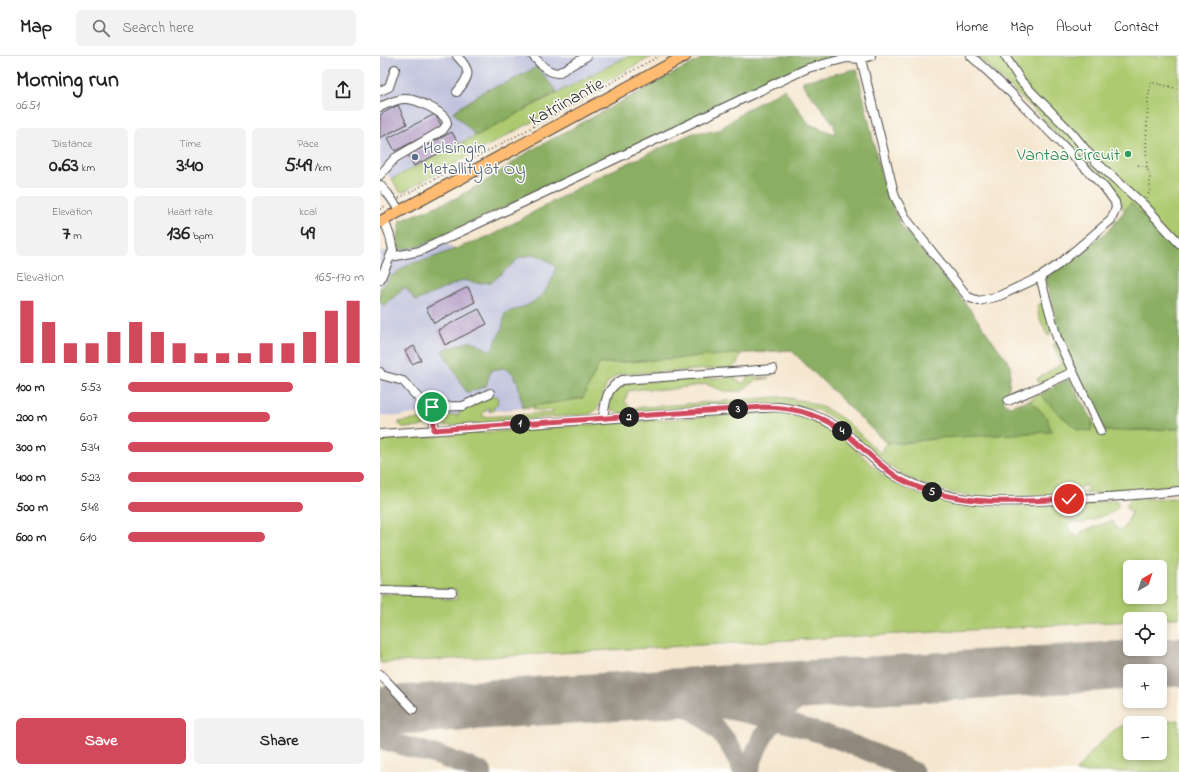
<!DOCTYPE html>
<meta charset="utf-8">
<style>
:root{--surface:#fff;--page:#f2f2f2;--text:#222;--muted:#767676;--line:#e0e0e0;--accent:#d1495b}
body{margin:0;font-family:"Indie Flower",sans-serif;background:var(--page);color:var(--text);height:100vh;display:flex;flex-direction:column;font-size:15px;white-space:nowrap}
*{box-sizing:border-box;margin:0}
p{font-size:13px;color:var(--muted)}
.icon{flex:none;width:22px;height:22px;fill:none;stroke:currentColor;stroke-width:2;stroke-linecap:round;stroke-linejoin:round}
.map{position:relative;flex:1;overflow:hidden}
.panel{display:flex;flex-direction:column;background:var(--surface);width:380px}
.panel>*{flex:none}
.needle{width:26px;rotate:39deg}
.fabs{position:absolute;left:743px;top:504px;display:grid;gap:8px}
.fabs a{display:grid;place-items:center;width:44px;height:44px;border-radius:6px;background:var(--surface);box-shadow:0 2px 6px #0003;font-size:20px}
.pin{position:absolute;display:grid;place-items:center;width:34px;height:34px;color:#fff;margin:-17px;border:2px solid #fff;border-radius:50%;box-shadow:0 1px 4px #0007}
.km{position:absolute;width:20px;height:20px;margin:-10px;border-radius:50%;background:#222;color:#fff;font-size:11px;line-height:20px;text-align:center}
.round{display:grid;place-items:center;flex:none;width:42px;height:42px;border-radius:6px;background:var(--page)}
.head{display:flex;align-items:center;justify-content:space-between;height:68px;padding:0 16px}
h1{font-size:22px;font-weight:700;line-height:30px}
.stats{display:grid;grid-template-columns:repeat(3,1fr);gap:6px;height:68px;padding:4px 16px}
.stats div{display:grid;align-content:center;border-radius:6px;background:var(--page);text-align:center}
.stats b{font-size:20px;font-weight:700}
.stats small{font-size:11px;font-weight:400}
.stats p{font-size:11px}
.chart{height:112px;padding:8px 16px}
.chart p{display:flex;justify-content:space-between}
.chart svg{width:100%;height:72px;margin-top:4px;stroke:var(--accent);stroke-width:6}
.primary-button{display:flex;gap:8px;margin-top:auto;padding:8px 16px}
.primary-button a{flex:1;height:46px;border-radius:6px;background:var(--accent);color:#fff;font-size:16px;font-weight:700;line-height:46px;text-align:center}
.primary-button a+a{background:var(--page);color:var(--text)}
ul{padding:0 16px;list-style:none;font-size:13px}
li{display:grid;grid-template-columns:64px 48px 1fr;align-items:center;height:30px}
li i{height:10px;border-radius:5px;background:var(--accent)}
header{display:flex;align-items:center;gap:24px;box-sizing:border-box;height:56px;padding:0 20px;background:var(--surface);border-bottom:1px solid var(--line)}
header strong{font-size:19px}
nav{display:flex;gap:22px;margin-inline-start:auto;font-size:14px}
.search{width:280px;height:36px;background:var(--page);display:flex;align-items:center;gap:10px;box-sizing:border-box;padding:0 14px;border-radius:6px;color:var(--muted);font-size:15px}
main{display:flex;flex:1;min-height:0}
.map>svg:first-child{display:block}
.industrial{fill:#c0c2dd}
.green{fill:#adca70;stroke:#6c7a4e;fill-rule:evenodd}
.forest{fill:#8aae62;stroke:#5a6c46}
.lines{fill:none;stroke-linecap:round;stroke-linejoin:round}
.taxiway{stroke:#90887d;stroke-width:20}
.runway{stroke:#90887d;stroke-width:49}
.building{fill:#b29bc5}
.minor-casing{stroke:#494744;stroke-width:10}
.major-casing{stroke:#494744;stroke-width:13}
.path{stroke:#494744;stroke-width:1.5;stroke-dasharray:1 3;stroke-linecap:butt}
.minor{stroke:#fff;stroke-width:8}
.major{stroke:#ffbb71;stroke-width:11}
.route-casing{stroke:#fff;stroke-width:8}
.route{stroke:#d1495b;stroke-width:5}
.leisure-dot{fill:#2e9e5b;stroke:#fdfcf7;stroke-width:1.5}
.service-dot{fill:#5c6f8a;stroke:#fdfcf7;stroke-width:1.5}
.labels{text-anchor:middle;stroke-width:3;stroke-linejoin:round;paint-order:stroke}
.street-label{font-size:18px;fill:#2b2b2b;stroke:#fdfcf7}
.service-label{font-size:18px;fill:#4e5e75;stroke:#fdfcf7;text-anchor:start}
.leisure-label{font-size:18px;fill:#27864d;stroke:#fdfcf7;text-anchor:end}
</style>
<header>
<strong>Map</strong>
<div class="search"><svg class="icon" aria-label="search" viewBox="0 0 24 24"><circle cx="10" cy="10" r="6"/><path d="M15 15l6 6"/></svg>Search here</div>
<nav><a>Home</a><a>Map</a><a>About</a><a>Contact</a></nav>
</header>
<main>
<section class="panel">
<div class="head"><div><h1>Morning run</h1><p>06:51</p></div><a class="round"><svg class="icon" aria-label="share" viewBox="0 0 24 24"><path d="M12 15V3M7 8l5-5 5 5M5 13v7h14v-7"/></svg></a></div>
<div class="stats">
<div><p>Distance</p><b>0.63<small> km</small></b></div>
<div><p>Time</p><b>3:40</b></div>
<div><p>Pace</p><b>5:49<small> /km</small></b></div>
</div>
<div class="stats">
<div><p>Elevation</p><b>7<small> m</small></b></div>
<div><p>Heart rate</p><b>136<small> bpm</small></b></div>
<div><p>kcal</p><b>49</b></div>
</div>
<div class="chart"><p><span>Elevation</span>165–170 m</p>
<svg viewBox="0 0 160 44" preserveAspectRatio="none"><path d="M5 44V6M15 44V19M25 44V32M35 44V32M45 44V25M55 44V19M65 44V25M75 44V32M85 44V38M95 44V38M105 44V38M115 44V32M125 44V32M135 44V25M145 44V12M155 44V6"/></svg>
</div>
<ul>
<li><b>100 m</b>5:53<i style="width:70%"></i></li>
<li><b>200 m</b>6:07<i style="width:60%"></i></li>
<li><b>300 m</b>5:34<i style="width:87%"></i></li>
<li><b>400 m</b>5:23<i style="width:100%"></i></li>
<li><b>500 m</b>5:48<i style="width:74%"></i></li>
<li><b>600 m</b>6:10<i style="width:58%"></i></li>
</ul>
<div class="primary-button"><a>Save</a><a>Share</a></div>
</section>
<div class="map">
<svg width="799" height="716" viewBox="0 0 799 716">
<rect width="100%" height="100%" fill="#fdfcf7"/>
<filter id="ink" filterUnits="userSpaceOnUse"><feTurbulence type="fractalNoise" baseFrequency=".025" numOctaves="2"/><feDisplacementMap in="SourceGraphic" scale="8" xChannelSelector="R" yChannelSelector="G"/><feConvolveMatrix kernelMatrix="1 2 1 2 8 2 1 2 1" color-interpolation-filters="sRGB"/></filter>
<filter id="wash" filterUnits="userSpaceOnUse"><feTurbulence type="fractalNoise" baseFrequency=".012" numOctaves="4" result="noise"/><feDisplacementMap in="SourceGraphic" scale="16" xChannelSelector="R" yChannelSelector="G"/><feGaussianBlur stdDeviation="0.9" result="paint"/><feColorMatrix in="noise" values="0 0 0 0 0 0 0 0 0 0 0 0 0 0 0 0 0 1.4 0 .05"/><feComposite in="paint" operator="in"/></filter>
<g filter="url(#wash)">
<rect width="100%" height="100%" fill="#f5e6cf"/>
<!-- industrial -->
<g class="industrial">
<polygon points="0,0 248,0 12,123 0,111"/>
<polygon points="56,181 98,209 152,189 193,208 144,324 143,352 49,361 45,356 21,360 0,359 0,196 37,189"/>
</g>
<!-- green -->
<g class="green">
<polygon points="248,0 273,0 23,136 19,135 12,123"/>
<polygon points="597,0 799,0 799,202 748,151 744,155 740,143 654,54"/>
<polygon points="661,247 665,252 672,276 670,279 668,280 659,262 657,250"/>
<polygon points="677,287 688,309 688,315 659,328 657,323 681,308 673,288"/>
<path d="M 361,297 C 357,306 360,308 350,312 L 240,318 C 216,328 229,348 210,358 L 65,370 L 59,365 L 58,360 L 79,359 L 80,354 L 83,351 L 113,339 L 118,341 L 117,349 L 113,352 L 113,355 L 110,356 L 109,352 L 106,353 L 102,359 L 103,361 L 173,357 L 173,354 L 154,354 L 152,350 L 203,342 L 219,308 Z"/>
<path d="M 354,321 L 356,324 L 362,327 L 366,325 L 367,321 L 389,322 L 377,324 L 370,328 L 362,335 L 344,335 L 326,328 L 286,334 L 262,333 L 248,335 L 245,345 L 248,349 L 253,352 L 398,341 C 424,343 450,351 469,368 C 480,378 490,388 501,398 L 502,397 L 502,393 L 506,387 C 558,386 615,371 667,361 L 650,344 L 660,338 L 678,357 L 698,374 L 713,365 L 721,380 L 726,379 L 725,375 L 799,373 L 799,430 L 706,438 L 703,436 L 708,434 L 705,429 C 687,440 667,439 646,440 C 631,440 616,442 601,441 C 571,439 537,429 512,412 C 487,395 463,361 433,353 C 401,344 369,348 336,350 C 304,352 272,354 240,357 L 232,354 L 229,350 L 231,337 L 243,327 Z"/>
<path d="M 388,356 L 427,362 L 454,374 L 504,420 L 529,434 L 580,450 L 681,450 L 736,444 L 739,449 L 733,456 L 703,467 L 693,466 L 687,470 L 694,479 L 698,481 L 701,479 L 701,476 L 732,465 L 737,474 L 744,473 L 752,456 L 746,452 L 750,443 L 799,442 L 799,562 L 750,563 L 750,565 L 0,607 L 0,538 L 61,539 L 62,543 L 77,544 L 76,533 L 0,531 L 0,384 ZM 750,511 L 780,511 L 780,541 L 750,541 Z"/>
<polygon points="48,362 47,367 40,371 24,372 19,368 19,366"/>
<path d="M 799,664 L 799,716 L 696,716 C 707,701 731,669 750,668 L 750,697 L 780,697 L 780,667 L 760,667 Z"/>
</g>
<!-- forest -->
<g class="forest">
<polygon points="326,0 468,0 431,7 316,63 38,191 17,194 20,165 76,142 109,123 148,96"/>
<polygon points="157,11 177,36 96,80 73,56 106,34 126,27"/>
<path d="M 477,13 L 502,124 L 520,168 L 589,252 L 631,310 L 629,331 L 623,346 L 630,350 L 650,344 L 667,361 L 671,376 L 559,382 L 524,387 L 506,387 L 411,294 L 219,308 L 203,342 L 143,352 L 137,324 L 135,324 L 133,317 L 124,312 L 111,314 L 106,330 L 87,337 L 62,294 L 91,285 L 111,295 L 122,273 L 125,257 C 154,249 168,241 176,211 L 164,202 L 154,198 L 139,202 L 112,226 L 97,227 L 83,224 L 36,245 L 25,231 L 4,250 L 0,246 L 0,232 L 9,222 L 29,208 L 49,203 L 112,179 L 214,123 L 313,77 L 339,74 L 366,54 L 404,33 L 429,68 L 455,78 L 454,68 L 423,29 L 423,25 Z"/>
<polygon points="751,147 799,195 799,373 725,375 682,286 666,222 727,176"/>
<polygon points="689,323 713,365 711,375 698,374 678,357 660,338"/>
</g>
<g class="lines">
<!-- taxiway -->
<g class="taxiway">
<path d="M 202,642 C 323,641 425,662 534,716"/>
<path d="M 303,649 C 332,662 352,687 363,716"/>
<polyline points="0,669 47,658 122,647"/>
<polyline points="0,683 60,700 102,716"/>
<path d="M 369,716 C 379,674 409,640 451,630 C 463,627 475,626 487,625"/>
</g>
<!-- runway -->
<polyline class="runway" points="0,655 799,606"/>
</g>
<g id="blocks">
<!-- building -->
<g class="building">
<polygon points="18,49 27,68 0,82 0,59"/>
<polygon points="55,58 62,71 15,95 8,82"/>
<polygon points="72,76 78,87 34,110 28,99"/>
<polygon points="88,231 95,246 54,267 46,252"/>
<polygon points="99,253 107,268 65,289 58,274"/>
<polygon points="34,290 41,304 32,308 25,295"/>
</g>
</g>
</g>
<g filter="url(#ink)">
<use href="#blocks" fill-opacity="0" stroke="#494744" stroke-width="1"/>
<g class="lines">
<defs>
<g id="minor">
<path d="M 77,0 C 92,15 90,20 77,36"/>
<path d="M 153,0 C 160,7 167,17 178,17 L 207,0"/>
<polyline points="591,0 630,36 724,131 735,146 736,152 731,164 678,209 660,221"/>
<polyline points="625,0 641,25 692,77 715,105 764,149 799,187"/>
<polyline points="481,3 491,0"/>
<polyline points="0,35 9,31 15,13"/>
<path d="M 0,51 C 8,48 17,42 26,43 C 36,43 68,57 67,68 C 66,70 64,72 63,74 L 15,102 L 0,119"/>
<polyline points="0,129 8,138 20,155"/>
<polyline points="11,201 40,195 428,12 467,2 481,3 515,141 527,164 588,241 599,245 619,240 660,221 677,282 721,375"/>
<polyline points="0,224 13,194 10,180 4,164"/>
<polyline points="0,316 1,319 23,325 41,345 52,351 83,350 110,337"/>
<polyline points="628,345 693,316"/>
<polyline points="52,351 54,361 54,374"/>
<path d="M 223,362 C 226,345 225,333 242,324 L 393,313"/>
<path d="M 0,378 L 398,351 C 425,354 449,363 470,381 C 487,396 503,415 524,424 C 578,450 621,446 678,444 C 718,442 759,439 799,435"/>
<polyline points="0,534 72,536"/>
<polyline points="0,618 33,653"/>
</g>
<polyline id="major" points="0,166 305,0"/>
</defs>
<!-- minor casing -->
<use href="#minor" class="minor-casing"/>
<!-- major casing -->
<use href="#major" class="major-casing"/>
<!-- path -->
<g class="path">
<polyline points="758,109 767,111"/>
<polyline points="19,142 138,79 279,0"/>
<polyline points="767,142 770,134 770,121 767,111 766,89 768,43 771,26 799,33"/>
<polyline points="0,153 7,149"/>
</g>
<!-- minor -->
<use href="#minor" class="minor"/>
<!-- major -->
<use href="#major" class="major"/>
</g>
</g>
<g class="lines" filter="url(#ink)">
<defs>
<path id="route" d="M 52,351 L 54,361 L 54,374 L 384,351 C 417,351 446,360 471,382 C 487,396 503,413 522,424 C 575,451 632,446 689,443"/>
</defs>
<!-- route casing -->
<use href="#route" class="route-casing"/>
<!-- route -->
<use href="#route" class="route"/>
</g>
<!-- markers -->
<circle class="leisure-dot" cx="748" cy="98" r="4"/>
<circle class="service-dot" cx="35" cy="101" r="4"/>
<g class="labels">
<!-- street labels -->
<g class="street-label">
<text transform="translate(186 45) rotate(-29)" y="6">Katriinantie</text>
</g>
<!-- service labels -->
<g class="service-label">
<text x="43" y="97">Helsingin<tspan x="43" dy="21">Metallityöt Oy</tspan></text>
</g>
<!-- leisure labels -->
<g class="leisure-label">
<text x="740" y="104">Vantaa Circuit</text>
</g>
</g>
</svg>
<div class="fabs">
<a><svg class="needle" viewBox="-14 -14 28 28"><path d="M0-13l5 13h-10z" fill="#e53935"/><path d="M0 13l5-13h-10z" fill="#767676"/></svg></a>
<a><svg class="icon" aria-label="locate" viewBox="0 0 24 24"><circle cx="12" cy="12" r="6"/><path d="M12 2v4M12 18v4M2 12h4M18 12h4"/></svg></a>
<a>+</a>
<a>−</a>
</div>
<div class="pin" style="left:52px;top:351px;background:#1e9e55"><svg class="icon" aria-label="arrive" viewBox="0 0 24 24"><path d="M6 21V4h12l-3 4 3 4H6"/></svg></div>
<div class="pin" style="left:689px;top:443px;background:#d93025"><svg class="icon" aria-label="check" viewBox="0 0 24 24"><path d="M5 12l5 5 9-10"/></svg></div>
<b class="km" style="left:140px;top:368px">1</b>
<b class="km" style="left:249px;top:361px">2</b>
<b class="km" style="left:358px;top:353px">3</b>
<b class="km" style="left:462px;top:375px">4</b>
<b class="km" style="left:552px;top:436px">5</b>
</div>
</main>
